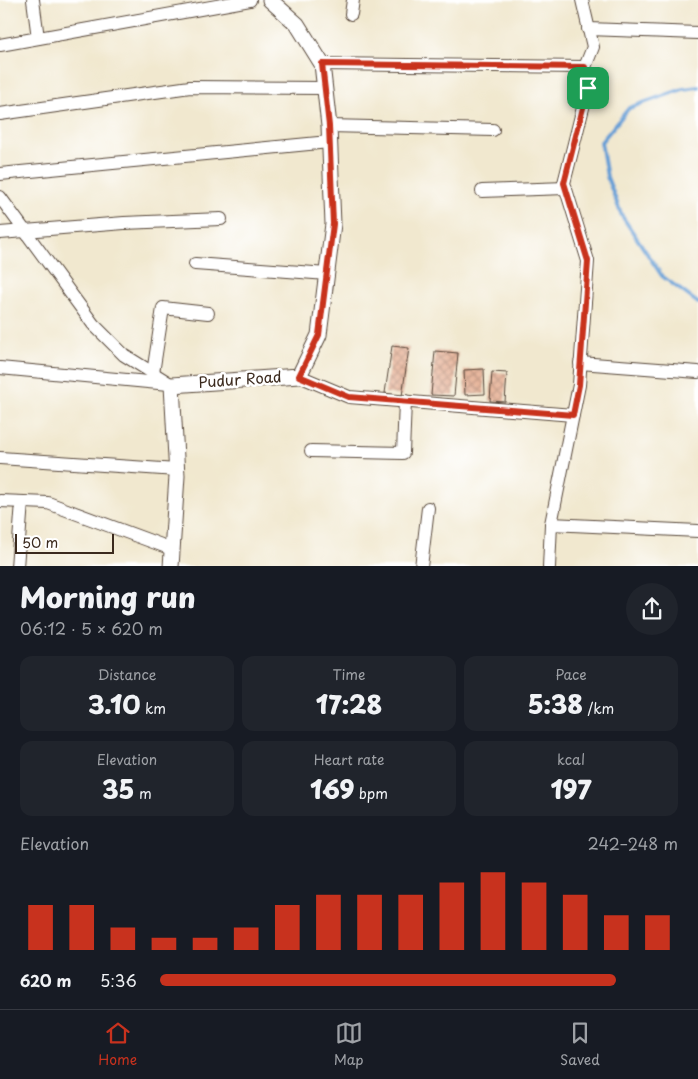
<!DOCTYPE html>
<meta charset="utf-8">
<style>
:root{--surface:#171b24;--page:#20242c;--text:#f1f3f6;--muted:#9ea1a6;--line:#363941;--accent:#c8321e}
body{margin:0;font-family:"Playpen Sans",sans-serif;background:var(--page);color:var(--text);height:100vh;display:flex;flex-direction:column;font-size:19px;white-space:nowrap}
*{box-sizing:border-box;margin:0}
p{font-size:16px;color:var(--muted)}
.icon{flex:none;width:28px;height:28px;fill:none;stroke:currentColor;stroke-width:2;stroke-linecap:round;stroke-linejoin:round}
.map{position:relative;height:566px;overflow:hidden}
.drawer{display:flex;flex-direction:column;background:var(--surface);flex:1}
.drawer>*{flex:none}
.scale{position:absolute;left:15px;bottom:12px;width:99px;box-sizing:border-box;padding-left:5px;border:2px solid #3b2a1e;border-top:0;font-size:14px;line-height:18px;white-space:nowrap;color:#3b2a1e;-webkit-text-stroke:4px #fff;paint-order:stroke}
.pin{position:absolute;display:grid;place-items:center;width:42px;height:42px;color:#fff;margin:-21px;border-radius:10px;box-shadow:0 2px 8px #0006}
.round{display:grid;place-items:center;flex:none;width:52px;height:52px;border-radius:26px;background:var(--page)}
.head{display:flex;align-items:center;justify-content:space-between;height:85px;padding:0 20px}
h1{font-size:28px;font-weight:800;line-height:38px}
.metrics{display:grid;grid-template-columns:repeat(3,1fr);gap:8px;height:85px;padding:5px 20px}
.metrics div{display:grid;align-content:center;border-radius:12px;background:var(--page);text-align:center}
.metrics b{font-size:25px;font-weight:800}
.metrics small{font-size:14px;font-weight:400}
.metrics p{font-size:14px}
.chart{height:140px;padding:10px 20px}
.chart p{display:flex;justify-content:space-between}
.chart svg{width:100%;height:90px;margin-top:5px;stroke:var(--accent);stroke-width:6}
ul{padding:0 20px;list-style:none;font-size:16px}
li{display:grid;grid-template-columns:80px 60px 1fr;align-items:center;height:38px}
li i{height:12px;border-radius:6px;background:var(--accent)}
.tabs{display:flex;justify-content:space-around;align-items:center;height:70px;border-top:1px solid var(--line);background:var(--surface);font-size:14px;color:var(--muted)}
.tabs a{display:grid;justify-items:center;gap:2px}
.tabs .current{color:var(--accent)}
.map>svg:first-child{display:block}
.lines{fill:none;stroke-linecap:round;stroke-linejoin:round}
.stream{stroke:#669fd5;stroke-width:4}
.building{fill:url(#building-cross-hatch)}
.minor-casing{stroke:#564639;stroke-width:14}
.tertiary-casing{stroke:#564639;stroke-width:17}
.minor{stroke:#fff;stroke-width:12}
.tertiary{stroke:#fff;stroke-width:15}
.route-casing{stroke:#fff;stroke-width:10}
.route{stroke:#c8321e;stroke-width:6}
.labels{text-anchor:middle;stroke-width:5;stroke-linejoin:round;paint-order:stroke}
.street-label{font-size:15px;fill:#3b2a1e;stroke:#fff}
</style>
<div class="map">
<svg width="698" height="567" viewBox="0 0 698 567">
<defs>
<pattern id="building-cross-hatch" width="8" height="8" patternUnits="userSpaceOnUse" patternTransform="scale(1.25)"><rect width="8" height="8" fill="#e4ad91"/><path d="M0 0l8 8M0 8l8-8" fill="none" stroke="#ba8d76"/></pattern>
</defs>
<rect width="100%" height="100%" fill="#fff"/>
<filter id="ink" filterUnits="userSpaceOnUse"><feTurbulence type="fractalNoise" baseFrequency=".02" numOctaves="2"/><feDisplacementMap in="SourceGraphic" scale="10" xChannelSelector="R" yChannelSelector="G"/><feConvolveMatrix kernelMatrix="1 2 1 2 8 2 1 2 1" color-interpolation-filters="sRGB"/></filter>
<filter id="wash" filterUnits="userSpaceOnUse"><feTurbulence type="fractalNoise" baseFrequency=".0096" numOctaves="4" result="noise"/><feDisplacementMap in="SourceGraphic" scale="20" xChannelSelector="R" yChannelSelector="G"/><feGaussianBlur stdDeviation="1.12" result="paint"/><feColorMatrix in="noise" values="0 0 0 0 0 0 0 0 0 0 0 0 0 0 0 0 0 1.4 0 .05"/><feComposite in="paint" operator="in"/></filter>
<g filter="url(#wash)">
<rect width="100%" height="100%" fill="#f1e8cf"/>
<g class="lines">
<!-- stream -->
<polyline class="stream" points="698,87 683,89 629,108 601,142 607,177 622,216 662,276 698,303"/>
</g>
<g id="blocks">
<!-- building -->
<g class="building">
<polygon points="392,346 409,348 402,396 385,393"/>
<polygon points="435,351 458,353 454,396 431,395"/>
<polygon points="484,369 485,394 465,395 464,370"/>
<polygon points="492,372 507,373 505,402 490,401"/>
</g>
</g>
</g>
<g filter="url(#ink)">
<use href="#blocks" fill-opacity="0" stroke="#564639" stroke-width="1"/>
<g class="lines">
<defs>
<g id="minor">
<polyline points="33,0 38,38"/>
<polyline points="582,0 593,47 585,67"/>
<polyline points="351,14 353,0"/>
<polyline points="588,29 698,33"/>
<polyline points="0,45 250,0"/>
<polyline points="322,64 585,67 588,88 564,183 588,261 579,385 551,524 549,567"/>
<polyline points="0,114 190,87 324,88"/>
<polyline points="329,126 493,130"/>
<polyline points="0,174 329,142"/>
<polyline points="482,191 566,188"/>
<polyline points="0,197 93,324 124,355 172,385"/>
<polyline points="0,233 124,223 221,219"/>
<polyline points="195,264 327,274"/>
<polyline points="580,363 698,372"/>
<polyline points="0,368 169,384"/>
<polyline points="153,373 163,308 208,313"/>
<polyline points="299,376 349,397 573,415"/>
<polyline points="311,451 403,453 405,401"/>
<polyline points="0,458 177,470"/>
<polyline points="0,501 48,503 172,549"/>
<polyline points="551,524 698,531"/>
<polyline points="17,567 22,502"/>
<polyline points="421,567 428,508"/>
</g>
<polyline id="tertiary" points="171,567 177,476 172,385 299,376 319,335 333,224 329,126 322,64 297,24 270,0"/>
</defs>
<!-- minor casing -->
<use href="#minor" class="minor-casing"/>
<!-- tertiary casing -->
<use href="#tertiary" class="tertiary-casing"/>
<!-- minor -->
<use href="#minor" class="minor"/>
<!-- tertiary -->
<use href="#tertiary" class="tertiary"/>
</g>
</g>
<g class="lines" filter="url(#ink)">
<defs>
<polygon id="route" points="322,64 585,67 588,88 564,183 588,261 579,385 573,415 349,397 299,376 319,335 333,224 329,126"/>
</defs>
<!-- route casing -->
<use href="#route" class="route-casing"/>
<!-- route -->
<use href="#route" class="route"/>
</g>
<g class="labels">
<!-- street labels -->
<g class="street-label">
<text transform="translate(240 380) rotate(-4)" y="5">Pudur Road</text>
</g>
</g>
</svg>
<div class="scale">50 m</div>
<div class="pin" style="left:588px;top:88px;background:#1e9e55"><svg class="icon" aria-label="arrive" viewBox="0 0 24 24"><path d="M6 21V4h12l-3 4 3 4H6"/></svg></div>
</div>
<section class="drawer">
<div class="head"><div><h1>Morning run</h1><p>06:12 · 5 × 620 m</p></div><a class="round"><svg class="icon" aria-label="share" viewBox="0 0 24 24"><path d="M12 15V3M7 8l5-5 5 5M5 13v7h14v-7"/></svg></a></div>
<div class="metrics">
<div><p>Distance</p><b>3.10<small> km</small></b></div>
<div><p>Time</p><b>17:28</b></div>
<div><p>Pace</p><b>5:38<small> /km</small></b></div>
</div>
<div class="metrics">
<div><p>Elevation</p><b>35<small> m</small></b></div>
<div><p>Heart rate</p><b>169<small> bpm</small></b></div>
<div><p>kcal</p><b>197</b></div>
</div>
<div class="chart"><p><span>Elevation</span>242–248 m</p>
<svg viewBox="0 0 160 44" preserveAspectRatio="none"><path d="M5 44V22M15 44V22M25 44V33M35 44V38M45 44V38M55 44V33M65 44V22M75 44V17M85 44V17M95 44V17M105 44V11M115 44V6M125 44V11M135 44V17M145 44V27M155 44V27"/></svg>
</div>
<ul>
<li><b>620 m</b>5:36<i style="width:88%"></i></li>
</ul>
</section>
<nav class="tabs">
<a class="current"><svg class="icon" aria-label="home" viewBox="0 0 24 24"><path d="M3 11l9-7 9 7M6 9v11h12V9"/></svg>Home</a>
<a><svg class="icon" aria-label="map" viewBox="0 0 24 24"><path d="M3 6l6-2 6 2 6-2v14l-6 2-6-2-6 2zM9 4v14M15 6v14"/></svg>Map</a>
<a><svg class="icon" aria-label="saved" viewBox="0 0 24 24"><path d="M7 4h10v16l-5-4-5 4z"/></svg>Saved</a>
</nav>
